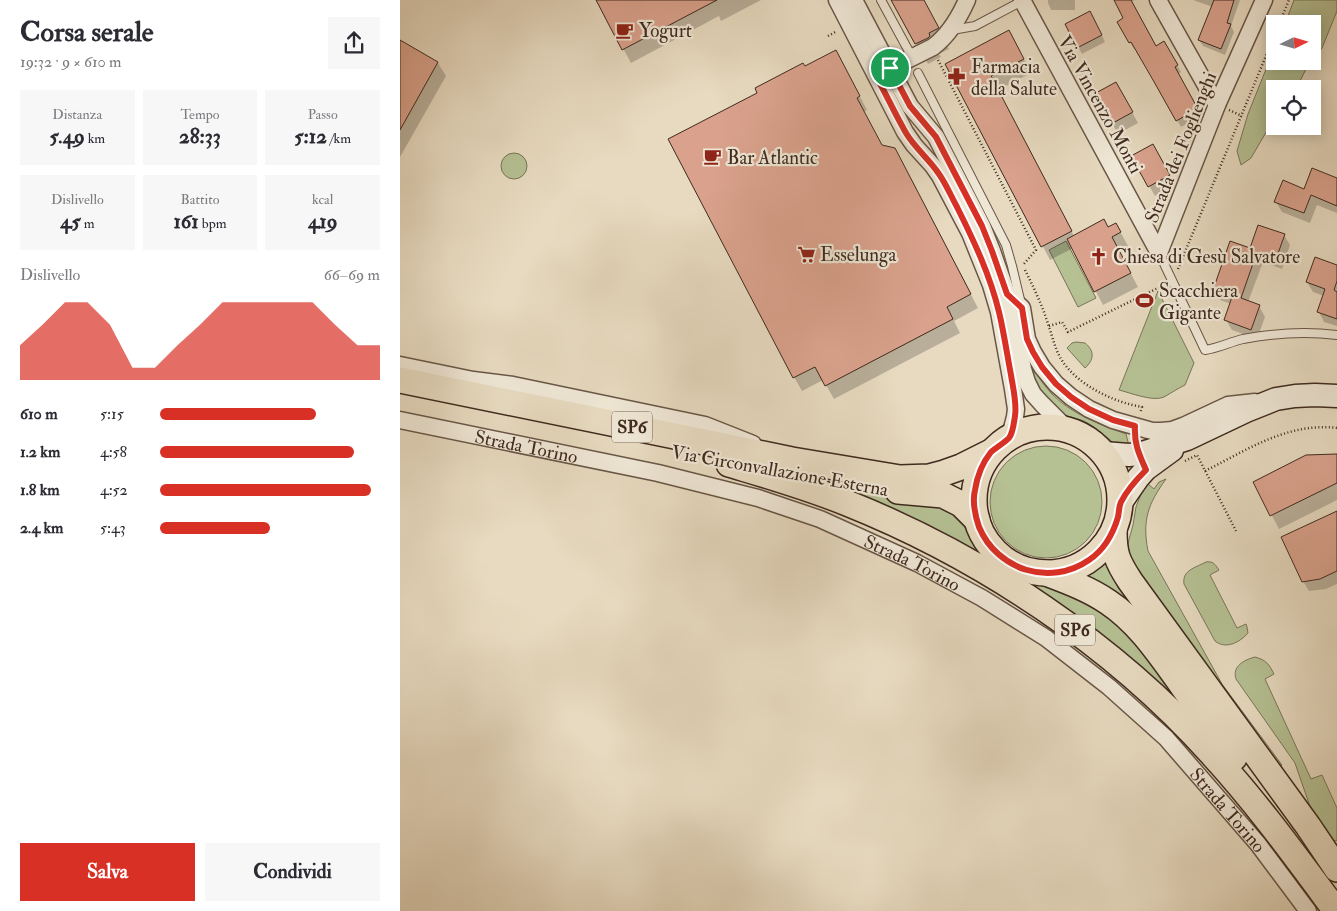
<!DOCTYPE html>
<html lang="it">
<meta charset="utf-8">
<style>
:root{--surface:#fff;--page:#f7f7f7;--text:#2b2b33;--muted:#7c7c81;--accent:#d93025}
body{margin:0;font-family:"IM FELL Double Pica",serif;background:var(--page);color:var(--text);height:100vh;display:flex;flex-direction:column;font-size:19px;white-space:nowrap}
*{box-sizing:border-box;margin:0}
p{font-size:16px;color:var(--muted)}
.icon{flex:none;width:28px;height:28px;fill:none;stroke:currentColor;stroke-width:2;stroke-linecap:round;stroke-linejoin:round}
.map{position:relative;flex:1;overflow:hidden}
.side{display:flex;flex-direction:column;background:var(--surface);width:400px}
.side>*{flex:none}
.needle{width:32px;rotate:85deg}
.fabs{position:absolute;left:866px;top:15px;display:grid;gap:10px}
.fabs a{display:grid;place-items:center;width:55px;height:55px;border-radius:0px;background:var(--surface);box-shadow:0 2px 12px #0003;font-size:25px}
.pin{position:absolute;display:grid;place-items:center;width:42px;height:42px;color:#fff;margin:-21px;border:2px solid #fff;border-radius:50%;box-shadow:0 1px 5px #0007}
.round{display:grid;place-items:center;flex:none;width:52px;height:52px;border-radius:0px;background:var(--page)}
.summary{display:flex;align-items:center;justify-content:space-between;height:85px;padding:0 20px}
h1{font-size:28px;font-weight:700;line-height:38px}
.figures{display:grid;grid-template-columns:repeat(3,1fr);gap:8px;height:85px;padding:5px 20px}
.figures div{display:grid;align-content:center;border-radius:0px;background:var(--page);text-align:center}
.figures b{font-size:21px;font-weight:700}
.figures small{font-size:14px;font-weight:400}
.figures p{font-size:14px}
.chart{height:140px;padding:10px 20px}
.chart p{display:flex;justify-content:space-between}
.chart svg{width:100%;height:90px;margin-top:5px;fill:var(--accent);opacity:.7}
.button{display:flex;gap:10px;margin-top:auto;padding:10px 20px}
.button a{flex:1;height:58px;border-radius:0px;background:var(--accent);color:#fff;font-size:20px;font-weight:700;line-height:58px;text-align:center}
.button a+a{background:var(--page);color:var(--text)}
ul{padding:0 20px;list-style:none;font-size:16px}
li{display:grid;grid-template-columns:80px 60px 1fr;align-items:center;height:38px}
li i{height:12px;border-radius:6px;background:var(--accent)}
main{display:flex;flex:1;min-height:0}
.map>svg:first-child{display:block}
.green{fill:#b5c093;stroke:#7a7558}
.shadow{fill:#0003}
.building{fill:#daa28d;stroke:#3f2a1e}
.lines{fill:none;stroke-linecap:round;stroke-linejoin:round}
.lane-casing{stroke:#695646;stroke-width:10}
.street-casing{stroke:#695646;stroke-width:19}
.secondary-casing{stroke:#3f2a1e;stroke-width:25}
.primary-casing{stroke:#3f2a1e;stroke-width:28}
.path{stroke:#3f2a1e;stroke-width:2.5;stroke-dasharray:1 2.5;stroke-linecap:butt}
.lane{stroke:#efe7d6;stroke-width:8}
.street{stroke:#efe7d6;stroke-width:16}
.secondary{stroke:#efe7d6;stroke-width:22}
.primary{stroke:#e7dac0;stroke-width:25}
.route-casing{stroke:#fff;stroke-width:10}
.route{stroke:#d93025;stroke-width:6}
.labels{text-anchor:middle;stroke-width:4.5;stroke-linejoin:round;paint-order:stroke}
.shield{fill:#efe7d6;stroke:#746355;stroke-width:1}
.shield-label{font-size:18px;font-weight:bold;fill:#3f2a1e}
.poi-label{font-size:19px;fill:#3f2a1e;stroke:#efe7d6;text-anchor:start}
.street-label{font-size:19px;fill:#3f2a1e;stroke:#efe7d6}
</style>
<main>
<section class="side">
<div class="summary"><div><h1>Corsa serale</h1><p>19:32 · 9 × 610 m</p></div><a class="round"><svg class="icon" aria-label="share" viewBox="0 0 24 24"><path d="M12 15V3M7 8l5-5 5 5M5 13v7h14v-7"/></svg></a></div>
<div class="figures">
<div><p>Distanza</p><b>5.49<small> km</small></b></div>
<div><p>Tempo</p><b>28:33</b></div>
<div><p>Passo</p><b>5:12<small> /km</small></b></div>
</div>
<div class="figures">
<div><p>Dislivello</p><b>45<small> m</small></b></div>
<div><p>Battito</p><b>161<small> bpm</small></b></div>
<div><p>kcal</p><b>419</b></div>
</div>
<div class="chart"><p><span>Dislivello</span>66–69 m</p>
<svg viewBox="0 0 160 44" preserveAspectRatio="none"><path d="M0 44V27L10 17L20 6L30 6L40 17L50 38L60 38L70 27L80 17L90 6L100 6L110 6L120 6L130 6L140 17L150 27L160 27V44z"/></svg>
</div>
<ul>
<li><b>610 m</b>5:15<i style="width:71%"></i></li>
<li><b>1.2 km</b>4:58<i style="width:88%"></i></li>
<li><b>1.8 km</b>4:52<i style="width:96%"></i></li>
<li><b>2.4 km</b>5:43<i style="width:50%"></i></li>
</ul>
<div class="button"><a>Salva</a><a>Condividi</a></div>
</section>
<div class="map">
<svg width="937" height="911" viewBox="0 0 937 911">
<rect width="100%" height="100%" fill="#e7dac0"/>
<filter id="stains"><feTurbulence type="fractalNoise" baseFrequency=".004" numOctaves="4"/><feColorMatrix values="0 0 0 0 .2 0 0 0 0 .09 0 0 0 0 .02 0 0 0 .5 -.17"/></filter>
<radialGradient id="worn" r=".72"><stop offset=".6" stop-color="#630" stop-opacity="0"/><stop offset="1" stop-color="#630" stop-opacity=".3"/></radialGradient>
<!-- green -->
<g class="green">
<polygon points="894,0 937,0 937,11 922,48 913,58 912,24 885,24"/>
<polygon points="875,47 875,61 910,61 896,89 875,89 875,117 851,158 841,165 837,151 848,114"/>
<circle cx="114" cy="166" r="13"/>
<polygon points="666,241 696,298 678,307 649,250"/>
<path d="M 758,291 L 794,363 L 785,385 C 777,389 771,393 764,397 C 753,402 731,393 719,390 Z"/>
<path d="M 676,342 L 685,343 C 695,351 694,360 685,368 L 667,348 L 672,343 Z"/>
<path d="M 627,361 C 635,372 642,383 651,393 C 671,414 699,424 726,434 L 730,450 L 714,443 L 694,427 L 684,421 L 667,416 L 649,406 L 630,378 Z"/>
<circle cx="646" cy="502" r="56"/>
<path d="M 766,479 C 748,504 742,520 748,551 L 822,684 L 882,765 L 879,767 L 733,568 L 727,547 L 733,525 L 736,507 L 741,494 L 748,484 L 754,489 L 759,482 Z"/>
<polygon points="421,485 461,492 537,500 564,518 577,546 587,558 601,569 618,577 642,583 712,613 809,732 739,673"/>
<polygon points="707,559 759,636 680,577 691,571"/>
<path d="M 806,562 C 813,561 815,564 819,570 L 810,575 L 837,628 L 846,624 L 847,627 L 848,633 C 840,642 826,650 815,641 L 784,584 C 782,570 795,568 806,562 Z"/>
<path d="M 855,657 C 866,660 869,664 874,674 L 865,679 L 911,779 L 922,775 L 937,808 L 937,841 L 931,840 L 914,818 L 895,763 L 836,679 C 832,666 844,660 855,657 Z"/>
</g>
<!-- shadow -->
<g class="shadow">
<polygon points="197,0 361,0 321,21 319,16 231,63"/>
<polygon points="493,0 523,0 549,49 539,54 541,57 528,64"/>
<polygon points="648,0 675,0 675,10 651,10 648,3"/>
<polygon points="716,0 735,0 731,2 755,47 764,42 781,72 778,74 801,116 781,127 757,83 735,48 734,49 719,22 725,19"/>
<polygon points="793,0 840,0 831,26 834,32 825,55 803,46 799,40 812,8 810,6"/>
<polygon points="694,19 705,42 682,54 678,47"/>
<polygon points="0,41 38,63 46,76 0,157"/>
<polygon points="617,45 631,73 598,90 674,236 708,229 716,224 728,246 719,251 738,287 703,305 673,248 650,260 547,64"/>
<polygon points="443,65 467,110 464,112 482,147 502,163 578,308 554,321 560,333 434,399 423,380 402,391 394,377 405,68"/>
<polygon points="716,83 738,123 718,134 696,94"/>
<polygon points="752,146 774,185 755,196 733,157"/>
<polygon points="937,179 937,213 917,205 910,223 882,212 876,202"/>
<polygon points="884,235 890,245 882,269 863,262 848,302 859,306 865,317 857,339 832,330 826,320 831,304 820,300 814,290 850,250"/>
<polygon points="937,267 937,326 924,322 919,312 924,296 913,292 907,282"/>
<polygon points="937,455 937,500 879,529 854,482"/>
<polygon points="937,512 937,584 926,589 909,591 903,581"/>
</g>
<!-- building -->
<g class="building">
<polygon points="196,0 317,0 222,50"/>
<polygon points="491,0 524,0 539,28 529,33 530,36 528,38 515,44"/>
<polygon points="714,0 731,0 756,46 764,41 778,65 775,67 798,109 776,121 753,80 731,42 729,43 717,22 723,18"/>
<polygon points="814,0 834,0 827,23 831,24 821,49 798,40"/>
<polygon points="690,11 702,35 677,48 665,24"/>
<polygon points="609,30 624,59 591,76 672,231 641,247 545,64"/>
<polygon points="0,40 38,62 0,130"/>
<polygon points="436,50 460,96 457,98 482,145 495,148 571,294 547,307 553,319 425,386 415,367 393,378 268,139 357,93 355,88 403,63 405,66"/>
<polygon points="716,82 733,112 711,124 694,94"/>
<polygon points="753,144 770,175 748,187 731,156"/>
<polygon points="912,168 937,178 937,206 911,195 904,213 874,202 883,180 904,189"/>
<polygon points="704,219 708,227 716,223 721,232 712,237 731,273 694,292 667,239"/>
<polygon points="858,225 885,234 876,259 857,252 841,298 860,305 851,330 824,320 832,297 813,290 830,241 850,248"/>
<polygon points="915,257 937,265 937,281 934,290 937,292 937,319 917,312 925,289 906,282"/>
<polygon points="937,454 937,483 870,516 853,482 906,455"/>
<polygon points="937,511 937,571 920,579 902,582 881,537"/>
</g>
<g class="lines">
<defs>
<g id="lane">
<polyline points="481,0 512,57"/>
<polyline points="552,30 575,26 622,1"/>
<polyline points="518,73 606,245 612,266 621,304"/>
<path d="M 759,253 L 805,350 C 819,348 830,342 843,339 C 875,333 905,331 937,335"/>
</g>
<g id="street">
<polyline points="437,0 505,132 514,145 533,166 540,176 570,233 591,285 599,312 613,389 616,409 615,417 610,436"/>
<polyline points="454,0 510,106 536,137 582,226 592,251 607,294 623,369 627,382 633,394 642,404 668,430"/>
<polyline points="622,0 759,253"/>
<polyline points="758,0 817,105"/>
<path d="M 481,73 L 533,47 C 549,35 559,18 567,0"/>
<polyline points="759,253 817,105 864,0"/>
<polyline points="607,294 622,308 627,339 633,352 642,367 656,384 671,397 689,409 713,420 752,431 761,431 772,430 783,426 828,405 855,402"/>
<polyline points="0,365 73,380 113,385 305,425 353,444"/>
<path id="s1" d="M 0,420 L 258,473 L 358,498 L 420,519 L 517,563 L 582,598 L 646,638 L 709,687 L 766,738 L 858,844 L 908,911"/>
</g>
<g id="secondary">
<polyline points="703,453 729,455 739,454 787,439 846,411 876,399 895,396 915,395 937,396"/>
<polyline points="720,504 738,478 746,469 772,450"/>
</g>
<g id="primary">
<polyline points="0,380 392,460 500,478 529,477 544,473 561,467 591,452"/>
<circle cx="647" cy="500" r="73"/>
<path d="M 329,464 C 369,476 408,487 447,503 C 582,557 714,645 811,753 C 857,803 896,857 936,911"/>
<polyline points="498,491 543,495 561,504 577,520"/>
<path d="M 714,530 C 714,554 717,561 730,581 L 908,826 L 937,869"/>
<path d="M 646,573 C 667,581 689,589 708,602 C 738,622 758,652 779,681 C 797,707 816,732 834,758"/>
</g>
</defs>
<!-- lane casing -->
<use href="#lane" class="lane-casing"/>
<!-- street casing -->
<use href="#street" class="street-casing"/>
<!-- secondary casing -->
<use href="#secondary" class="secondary-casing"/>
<!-- primary casing -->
<use href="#primary" class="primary-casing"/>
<!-- path -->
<g class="path">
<polyline points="879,24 889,0"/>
<polyline points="428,36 437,31"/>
<polyline points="538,60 636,250 623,265"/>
<polyline points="829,110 842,116"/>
<polyline points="778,269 875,34"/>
<path d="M 625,270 C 634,288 643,307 649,327 C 653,338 655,349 661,359 C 677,385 713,402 742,407 L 740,413"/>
<polyline points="649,326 662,322 668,332 764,285"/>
<polyline points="785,461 797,455 836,531"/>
<path d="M 805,471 C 847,450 888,422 937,428"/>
</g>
<!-- lane -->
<use href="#lane" class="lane"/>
<!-- street -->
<use href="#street" class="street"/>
<!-- secondary -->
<use href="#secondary" class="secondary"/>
<!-- primary -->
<use href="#primary" class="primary"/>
</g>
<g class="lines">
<defs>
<path id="route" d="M 490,68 L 510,106 L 536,137 L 582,226 L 592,251 L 607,294 L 622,308 L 627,339 L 633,352 L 642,367 L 656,384 L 671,397 L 689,409 L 713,420 L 735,426 C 734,444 739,454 746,470 C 737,479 727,490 721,502 C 719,506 719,512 718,517 C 713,534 704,550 689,560 C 650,587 597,570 579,527 C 575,515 572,502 575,490 C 577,477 583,462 591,452 C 597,447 604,443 609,438 C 613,433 614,422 615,416 C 617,403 613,388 611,375 C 607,354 604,333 599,312 C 590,275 574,241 557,207 C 551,196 546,184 539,174 C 529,159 515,148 506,133 C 495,114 486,94 476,76 Z"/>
</defs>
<!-- route casing -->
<use href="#route" class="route-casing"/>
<!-- route -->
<use href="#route" class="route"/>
</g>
<!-- icons -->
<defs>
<symbol id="cafe-bare" viewBox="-9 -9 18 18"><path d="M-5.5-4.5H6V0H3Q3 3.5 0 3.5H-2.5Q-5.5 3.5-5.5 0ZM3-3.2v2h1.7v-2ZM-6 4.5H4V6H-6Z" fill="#8f2418" stroke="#efe7d6" stroke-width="2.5" paint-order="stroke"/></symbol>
<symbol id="pharmacy-bare" viewBox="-9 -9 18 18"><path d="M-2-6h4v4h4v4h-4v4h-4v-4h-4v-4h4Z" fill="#8f2418" stroke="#efe7d6" stroke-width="2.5" paint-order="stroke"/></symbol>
<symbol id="supermarket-bare" viewBox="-9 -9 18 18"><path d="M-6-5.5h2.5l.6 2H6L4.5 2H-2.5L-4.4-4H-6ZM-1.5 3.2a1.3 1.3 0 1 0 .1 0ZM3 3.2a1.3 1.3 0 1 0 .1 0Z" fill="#8f2418" stroke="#efe7d6" stroke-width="2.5" paint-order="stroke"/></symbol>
<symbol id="church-bare" viewBox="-9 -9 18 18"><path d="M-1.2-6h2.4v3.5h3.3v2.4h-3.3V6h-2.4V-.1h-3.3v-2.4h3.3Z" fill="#8f2418" stroke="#efe7d6" stroke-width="2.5" paint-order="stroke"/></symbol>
<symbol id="stadium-bare" viewBox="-9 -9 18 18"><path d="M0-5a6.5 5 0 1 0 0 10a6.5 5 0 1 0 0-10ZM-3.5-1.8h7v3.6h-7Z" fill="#8f2418" stroke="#efe7d6" stroke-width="2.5" paint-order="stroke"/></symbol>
</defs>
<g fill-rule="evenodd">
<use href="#cafe-bare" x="212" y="18" width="25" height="25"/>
<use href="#pharmacy-bare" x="544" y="64" width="25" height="25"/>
<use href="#cafe-bare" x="300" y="144" width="25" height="25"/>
<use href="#supermarket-bare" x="394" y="242" width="25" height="25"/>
<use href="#church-bare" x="686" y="244" width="25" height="25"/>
<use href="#stadium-bare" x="732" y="288" width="25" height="25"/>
</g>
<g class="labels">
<!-- shield labels -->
<g class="shield">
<rect x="212" y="411.5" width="40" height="31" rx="4"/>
<rect x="655" y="614.5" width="40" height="31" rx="4"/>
</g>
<g class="shield-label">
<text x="232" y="433">SP6</text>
<text x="675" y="636">SP6</text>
</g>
<!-- poi labels -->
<g class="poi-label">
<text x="239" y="37">Yogurt</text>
<text x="571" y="73">Farmacia<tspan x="571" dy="22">della Salute</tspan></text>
<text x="327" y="164">Bar Atlantic</text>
<text x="420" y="261">Esselunga</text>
<text x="713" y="263">Chiesa di Gesù Salvatore</text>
<text x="759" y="297">Scacchiera<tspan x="759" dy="22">Gigante</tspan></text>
</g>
<!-- street labels -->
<g class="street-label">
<text transform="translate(701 104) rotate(61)" y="7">Via Vincenzo Monti</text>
<text transform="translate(780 147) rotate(-68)" y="7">Strada dei Foglienghi</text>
<text dy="7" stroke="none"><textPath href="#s1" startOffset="129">Strada Torino</textPath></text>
<text transform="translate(380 470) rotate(10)" y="7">Via Circonvallazione Esterna</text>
<text dy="7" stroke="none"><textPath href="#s1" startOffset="534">Strada Torino</textPath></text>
<text dy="7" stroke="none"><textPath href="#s1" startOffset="939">Strada Torino</textPath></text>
</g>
</g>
<rect width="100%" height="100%" filter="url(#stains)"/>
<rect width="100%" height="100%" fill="url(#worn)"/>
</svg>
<div class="fabs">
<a><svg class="needle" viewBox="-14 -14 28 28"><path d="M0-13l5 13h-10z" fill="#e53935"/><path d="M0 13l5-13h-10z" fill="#7c7c81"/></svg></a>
<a><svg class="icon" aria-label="locate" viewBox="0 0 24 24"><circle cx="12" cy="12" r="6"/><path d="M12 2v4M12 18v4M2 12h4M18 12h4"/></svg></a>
</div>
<div class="pin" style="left:490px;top:68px;background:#1e9e55"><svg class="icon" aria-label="arrive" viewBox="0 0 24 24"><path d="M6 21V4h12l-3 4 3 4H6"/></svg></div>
</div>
</main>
